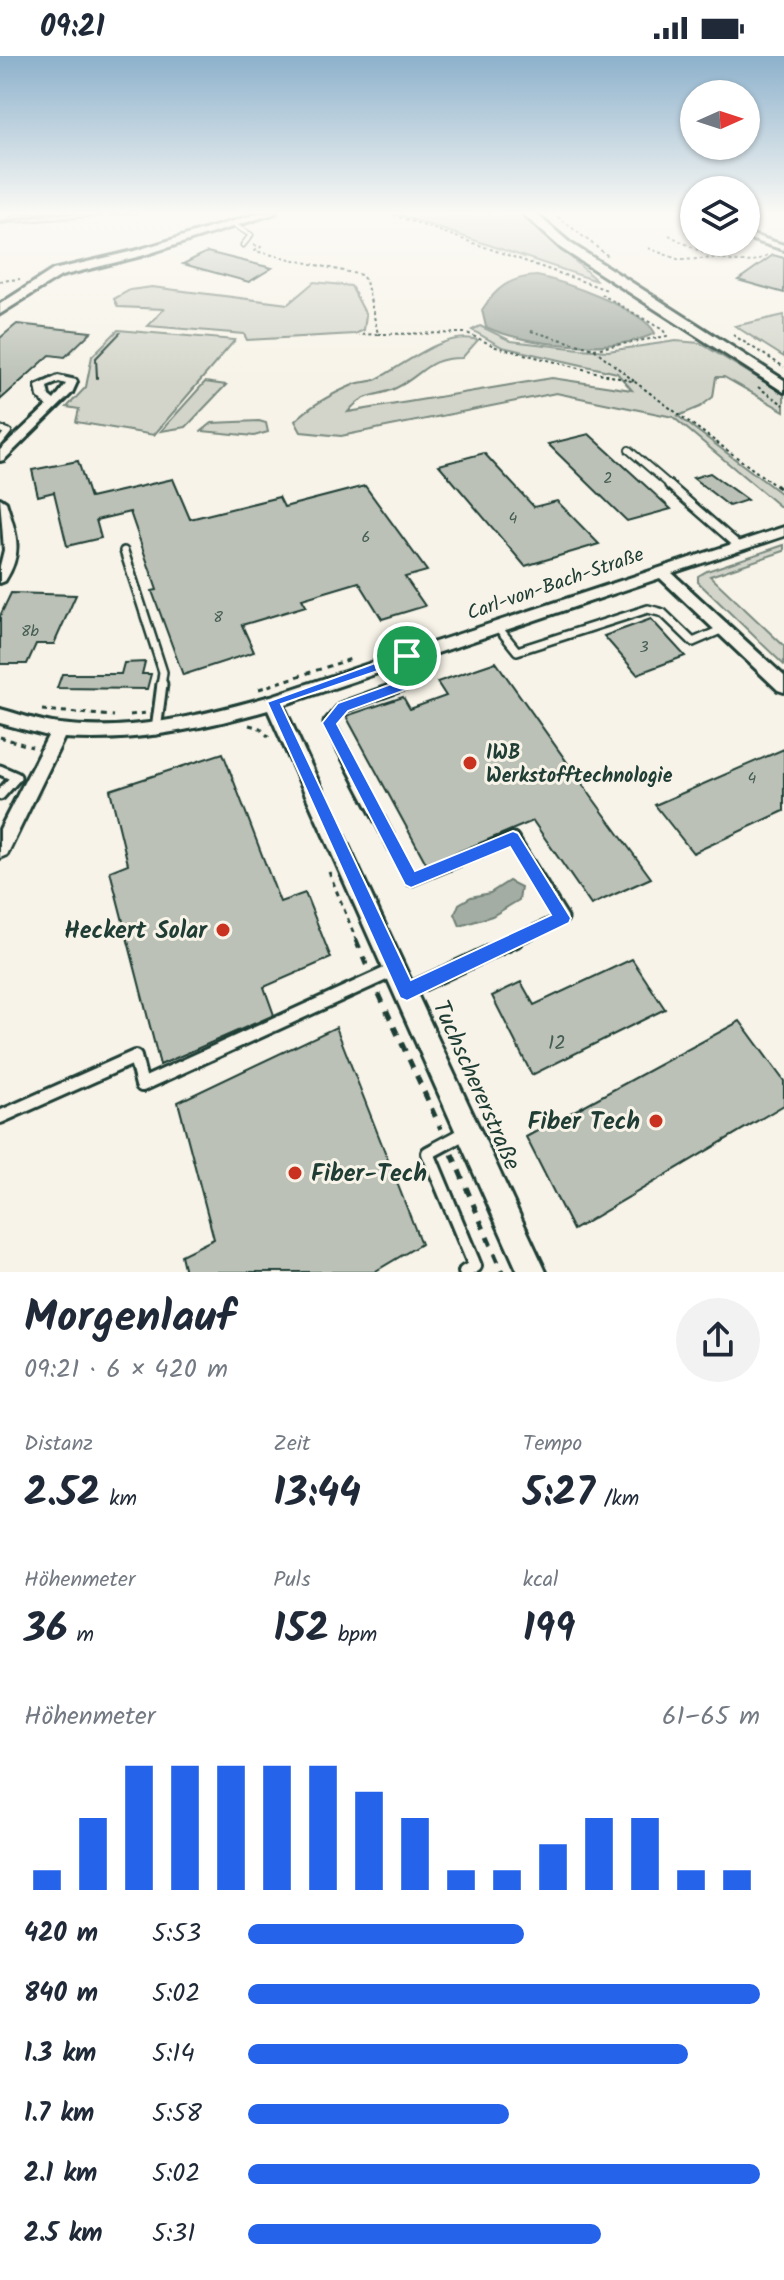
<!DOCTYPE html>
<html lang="de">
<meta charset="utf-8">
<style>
:root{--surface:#fff;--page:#f2f2f3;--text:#1f2937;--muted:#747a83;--accent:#2563eb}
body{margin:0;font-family:Kalam,sans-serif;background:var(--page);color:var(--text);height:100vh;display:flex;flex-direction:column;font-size:30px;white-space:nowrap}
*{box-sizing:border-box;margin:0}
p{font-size:26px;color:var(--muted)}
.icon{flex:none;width:44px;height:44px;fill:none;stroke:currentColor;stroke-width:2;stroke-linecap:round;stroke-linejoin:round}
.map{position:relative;height:1216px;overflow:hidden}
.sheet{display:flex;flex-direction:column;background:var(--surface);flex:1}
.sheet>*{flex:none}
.needle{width:52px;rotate:87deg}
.tools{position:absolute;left:680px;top:24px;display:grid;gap:16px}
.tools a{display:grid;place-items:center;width:80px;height:80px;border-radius:50%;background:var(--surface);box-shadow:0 2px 6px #0004;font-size:40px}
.pin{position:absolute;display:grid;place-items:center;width:68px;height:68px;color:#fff;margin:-34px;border:4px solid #fff;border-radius:50%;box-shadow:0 2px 8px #0007}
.round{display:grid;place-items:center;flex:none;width:84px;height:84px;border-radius:42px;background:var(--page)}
.head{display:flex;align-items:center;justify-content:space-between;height:136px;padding:0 24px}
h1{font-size:44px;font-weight:700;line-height:60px}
.figures{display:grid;grid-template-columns:repeat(3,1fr);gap:12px;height:136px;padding:8px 24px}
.figures div{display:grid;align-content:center}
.figures b{font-size:40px;font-weight:700}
.figures small{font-size:22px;font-weight:400}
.figures p{font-size:22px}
.chart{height:224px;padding:16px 24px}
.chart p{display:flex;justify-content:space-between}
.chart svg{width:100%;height:144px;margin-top:8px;stroke:var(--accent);stroke-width:6}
ul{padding:0 24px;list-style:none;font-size:26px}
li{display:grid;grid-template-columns:128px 96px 1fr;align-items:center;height:60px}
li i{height:20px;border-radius:10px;background:var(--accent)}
.status{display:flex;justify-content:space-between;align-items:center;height:56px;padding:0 40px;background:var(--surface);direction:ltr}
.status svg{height:22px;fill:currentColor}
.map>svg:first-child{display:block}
.green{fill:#d3d5ca;stroke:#79897f;stroke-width:2}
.water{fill:#a4ada3;stroke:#6f8077;stroke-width:2}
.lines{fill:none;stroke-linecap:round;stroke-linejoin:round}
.stream{stroke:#6f8077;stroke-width:3}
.building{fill:#bbc1b6;stroke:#1f3d34;stroke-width:2}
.service-far4-casing{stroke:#1f3d34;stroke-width:7}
.service-far3-casing{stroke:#1f3d34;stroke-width:10}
.service-far2-casing{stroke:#1f3d34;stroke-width:12}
.service-far1-casing{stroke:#1f3d34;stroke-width:15}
.service-casing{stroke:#1f3d34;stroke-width:18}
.minor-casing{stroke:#1f3d34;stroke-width:6}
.secondary-casing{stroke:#1f3d34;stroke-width:6}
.primary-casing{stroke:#1f3d34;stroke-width:6}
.path-far2{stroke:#1f3d34;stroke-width:2;stroke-dasharray:3 3;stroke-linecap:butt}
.path-far1{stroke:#1f3d34;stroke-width:3;stroke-dasharray:5 5;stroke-linecap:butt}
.path{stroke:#1f3d34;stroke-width:5;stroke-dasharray:9 9;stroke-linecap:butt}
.service-far4{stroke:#f7f3e8;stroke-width:4}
.service-far3{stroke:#f7f3e8;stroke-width:6}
.service-far2{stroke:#f7f3e8;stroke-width:7}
.service-far1{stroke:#f7f3e8;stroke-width:9}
.service{stroke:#f7f3e8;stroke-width:12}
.minor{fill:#f7f3e8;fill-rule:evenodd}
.secondary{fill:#f7f3e8;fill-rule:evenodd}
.primary{fill:#f7f3e8;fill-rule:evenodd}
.tram{stroke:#1f3d34;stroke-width:2}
.route{fill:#2563eb;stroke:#fff;stroke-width:2;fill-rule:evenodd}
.poi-dot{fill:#c8321e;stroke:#f7f3e8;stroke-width:3}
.labels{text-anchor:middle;stroke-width:6;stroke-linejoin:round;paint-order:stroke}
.number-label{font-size:16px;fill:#465e54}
.street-label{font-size:20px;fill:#1f3d34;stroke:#f7f3e8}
.poi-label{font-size:20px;font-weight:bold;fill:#1f3d34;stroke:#f7f3e8;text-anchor:start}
.near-number-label{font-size:20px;fill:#465e54}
.near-poi-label{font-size:24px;font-weight:bold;fill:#1f3d34;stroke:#f7f3e8;text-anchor:end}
.near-street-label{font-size:24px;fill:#1f3d34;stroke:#f7f3e8}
</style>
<div class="status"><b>09:21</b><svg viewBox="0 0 49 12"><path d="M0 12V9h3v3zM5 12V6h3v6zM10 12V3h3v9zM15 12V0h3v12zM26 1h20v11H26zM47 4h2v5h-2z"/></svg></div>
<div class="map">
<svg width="784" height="1216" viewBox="0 0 784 1216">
<rect width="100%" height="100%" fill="#f7f3e8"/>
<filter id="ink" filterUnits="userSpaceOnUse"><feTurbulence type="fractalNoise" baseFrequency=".0125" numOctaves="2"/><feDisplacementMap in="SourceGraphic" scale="16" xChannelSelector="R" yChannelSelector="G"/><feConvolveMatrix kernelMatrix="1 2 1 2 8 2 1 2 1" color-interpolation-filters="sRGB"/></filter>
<g filter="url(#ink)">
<!-- green -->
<g class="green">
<polygon points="18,157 139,157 0,168"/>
<polygon points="393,157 522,157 597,225"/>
<polygon points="314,226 351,230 366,259 364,274 355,278 247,284 244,278 148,270 164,253 118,251 114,243 130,234 152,231 288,248"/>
<polygon points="784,259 784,301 735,270"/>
<path d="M 480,270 L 511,285 L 580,293 L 608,295 L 676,285 L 700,287 L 784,338 L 784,355 L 724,321 L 716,321 L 713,341 L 700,351 L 678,360 L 784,440 L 784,454 L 673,361 L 556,337 L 341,380 L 301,376 L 295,365 C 310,350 334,337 353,329 C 360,325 369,327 377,323 C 405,309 444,274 478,284 L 462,302 C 425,302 425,318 396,332 C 376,342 365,335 348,356 L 552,322 L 632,334 L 617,317 L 502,291 L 472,274 Z"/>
<polygon points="118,274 235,284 154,379 76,366 79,353 67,351 86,331 92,300"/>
<polygon points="205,326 226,329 186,371 161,375"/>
<polygon points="259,365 266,367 268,376 254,380 202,375 212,367"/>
<polygon points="784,489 784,495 710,520 784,590 784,609 698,526 698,520 707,515"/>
</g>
<!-- water -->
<g class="water">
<path d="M 537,220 C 563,225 644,254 655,277 C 615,298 527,290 486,271 L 482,254 C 496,232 510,221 537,220 Z"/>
<polygon points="509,825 521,831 519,844 492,860 460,870 455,858 459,848 471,841 490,837"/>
</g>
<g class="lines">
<!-- stream -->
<polyline class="stream" points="0,167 48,157"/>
</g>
<!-- building -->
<g class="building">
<polygon points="207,196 231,202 272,212 249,226 183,208"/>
<polygon points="773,199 784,202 784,237 738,224"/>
<polygon points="17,268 91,276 65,301 50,299 0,344 0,282"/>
<polygon points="589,378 671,453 627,465 548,388"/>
<polygon points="484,397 534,451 557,445 599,488 525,510 439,409"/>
<polygon points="78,405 90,442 173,423 190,463 279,441 284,451 365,430 427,515 405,521 425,550 382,563 359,526 302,543 306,550 242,569 254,596 183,619 152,535 157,534 130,456 96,464 101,482 67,490 54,436 38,440 32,414"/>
<polygon points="710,417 747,444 729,450 693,422"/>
<polygon points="11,537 76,539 54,588 36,588 27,608 0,608 0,560"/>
<polygon points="651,563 685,600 637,618 604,580"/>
<polygon points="145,606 142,618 151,618 147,633 57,632 62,618 121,618 124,607"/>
<polygon points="496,606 591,740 651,822 591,849 533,765 427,809 346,660 403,641 410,653 446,640 437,626"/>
<polygon points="784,693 784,755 693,797 655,749"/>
<polygon points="223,697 280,846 305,837 331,902 264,931 274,959 160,1009 110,815 128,808 110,734"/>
<polygon points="632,903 665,953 532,1019 492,940 521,926 534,949"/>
<polygon points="740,965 784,1025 784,1049 573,1174 526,1081"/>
<polygon points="336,971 421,1188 374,1216 185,1216 181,1199 214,1183 178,1046"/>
</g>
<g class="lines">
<defs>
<polyline id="service-far4" points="234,169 251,179 243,189"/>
<g id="service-far3">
<polyline points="0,373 8,376 0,386"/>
<polyline points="629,394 672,431"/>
</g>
<g id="service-far2">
<polyline points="669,429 739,490"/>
<polyline points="124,495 163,616 161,630"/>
<polyline points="497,570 517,595 648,553 663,557 693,586 723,573"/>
<polyline points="401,630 422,622 407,600"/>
</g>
<g id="service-far1">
<polyline points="406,628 343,651 329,667 411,824 513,782 563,862 511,886"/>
<polyline points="156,674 162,628"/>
<polyline points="0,714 16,721 0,739"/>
</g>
<g id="service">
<polyline points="407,935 516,884"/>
<polyline points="0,1061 135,1001 142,1029 392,915"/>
<polyline points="465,1077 428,1097 475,1210 465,1216"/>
</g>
<g id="minor">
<polygon points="746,177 784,189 784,194 746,182"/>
<path d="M 58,320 L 76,324 L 77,326 L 72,337 L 4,404 L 0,405 L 0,394 L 47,350 L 38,341 L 36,330 ZM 59,326 L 66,328 L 54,344 L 49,340 L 47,331 Z"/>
<path d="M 0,442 L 6,446 C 16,478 24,495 5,525 L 0,527 L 0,510 L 4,494 Z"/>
<path d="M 784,471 L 784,480 L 672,517 L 784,620 L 784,636 L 778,634 L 660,522 L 283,649 L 546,1216 L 518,1216 L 268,654 C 201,673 134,687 64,682 L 7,799 L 0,802 L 0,773 L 48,680 L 0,667 L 0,653 C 20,658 39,666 60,668 C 131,677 203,659 271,640 Z"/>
</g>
<polygon id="secondary" points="260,157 276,157 141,200 61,220 0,258 0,248 53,214 134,195"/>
<polygon id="primary" points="522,157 535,157 570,187 784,324 784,336 562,193"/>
</defs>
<!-- service-far4 casing -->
<use href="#service-far4" class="service-far4-casing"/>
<!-- service-far3 casing -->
<use href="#service-far3" class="service-far3-casing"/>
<!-- service-far2 casing -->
<use href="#service-far2" class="service-far2-casing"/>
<!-- service-far1 casing -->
<use href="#service-far1" class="service-far1-casing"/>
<!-- service casing -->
<use href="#service" class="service-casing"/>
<!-- minor casing -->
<use href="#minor" class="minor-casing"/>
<!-- secondary casing -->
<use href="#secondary" class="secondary-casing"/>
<!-- primary casing -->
<use href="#primary" class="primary-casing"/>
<!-- path-far2 -->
<g class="path-far2">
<polyline points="388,157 607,234"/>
<polyline points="553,157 608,200"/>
<path d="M 669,179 C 697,194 739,219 769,198"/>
<polyline points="254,189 261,191 255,195 361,219 366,225 378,278 359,279"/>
<polyline points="648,192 680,204 718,202"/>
<polyline points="0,225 20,223"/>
<polyline points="531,275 594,293 634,325"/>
<polyline points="378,278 467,277 496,291 635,326 777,431"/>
<polyline points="733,279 784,311"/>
<polyline points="594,293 667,280 663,274 601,238"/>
<polyline points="758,331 784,349"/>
</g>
<!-- path-far1 -->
<g class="path-far1">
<polyline points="775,429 784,436"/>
<polyline points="259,633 351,603"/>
<polyline points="42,654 114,660"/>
<polyline points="130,659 146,657"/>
<polyline points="249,669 260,672 269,681"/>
<polyline points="0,681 32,691"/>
<polyline points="329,816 357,886"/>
</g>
<!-- path -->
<g class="path">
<polyline points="356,884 368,913"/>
<polyline points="379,938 441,1073"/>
<polyline points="452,1098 502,1216"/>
</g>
<!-- service-far4 -->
<use href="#service-far4" class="service-far4"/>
<!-- service-far3 -->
<use href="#service-far3" class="service-far3"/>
<!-- service-far2 -->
<use href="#service-far2" class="service-far2"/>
<!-- service-far1 -->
<use href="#service-far1" class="service-far1"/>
<!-- service -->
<use href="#service" class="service"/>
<!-- minor -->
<use href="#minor" class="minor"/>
<!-- secondary -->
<use href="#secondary" class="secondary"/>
<!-- primary -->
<use href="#primary" class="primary"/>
<!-- tram -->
<polyline class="tram" points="97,322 96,302 120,277"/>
</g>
</g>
<!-- sky -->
<linearGradient id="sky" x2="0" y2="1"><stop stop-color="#8db1cc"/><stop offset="0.48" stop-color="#fbfaf5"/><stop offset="1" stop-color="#fbfaf5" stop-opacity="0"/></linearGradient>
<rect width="784" height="327" fill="url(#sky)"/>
<!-- route -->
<path class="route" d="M 403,597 L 412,597 L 429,622 L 427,626 L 348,655 L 337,668 L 415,815 L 513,775 L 518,777 L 571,862 L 569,867 L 407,945 L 400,942 L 267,646 ZM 404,606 L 414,620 L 338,647 L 322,667 L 405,829 L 411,832 L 510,791 L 551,859 L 411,924 L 281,648 Z"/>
<!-- markers -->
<g class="poi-dot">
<circle cx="470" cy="707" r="8"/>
<circle cx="223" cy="874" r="8"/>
<circle cx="656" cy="1065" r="8"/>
<circle cx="295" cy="1117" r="8"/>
</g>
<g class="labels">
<!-- number labels -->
<g class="number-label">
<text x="608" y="427">2</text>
<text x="513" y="467">4</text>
<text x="366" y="486">6</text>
<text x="218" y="566">8</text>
<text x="30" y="580">8b</text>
<text x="644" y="596">3</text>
<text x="752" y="727">4</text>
</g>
<!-- street labels -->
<g class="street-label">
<text transform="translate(555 527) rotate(-19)" y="7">Carl-von-Bach-Straße</text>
</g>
<!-- poi labels -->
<g class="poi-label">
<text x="486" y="703">IWB<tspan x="486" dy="23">Werkstofftechnologie</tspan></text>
</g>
<!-- near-number labels -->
<g class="near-number-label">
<text x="557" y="993">12</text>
</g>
<!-- near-poi labels -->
<g class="near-poi-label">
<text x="207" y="882">Heckert Solar</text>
<text x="640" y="1073">Fiber Tech</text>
<text x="311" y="1125" text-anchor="start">Fiber-Tech</text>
</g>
<!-- near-street labels -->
<g class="near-street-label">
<text transform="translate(477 1029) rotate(66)" y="8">Tuchschererstraße</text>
</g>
</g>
</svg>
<div class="tools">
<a><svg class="needle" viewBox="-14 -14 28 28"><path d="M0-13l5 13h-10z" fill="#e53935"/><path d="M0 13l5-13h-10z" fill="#747a83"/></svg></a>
<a><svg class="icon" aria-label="layers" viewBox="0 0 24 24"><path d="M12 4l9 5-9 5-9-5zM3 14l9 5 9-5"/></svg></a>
</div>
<div class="pin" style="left:407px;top:600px;background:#1e9e55"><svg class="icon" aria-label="arrive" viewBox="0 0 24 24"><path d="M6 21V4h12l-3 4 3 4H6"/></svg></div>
</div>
<section class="sheet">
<div class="head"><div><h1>Morgenlauf</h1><p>09:21 · 6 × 420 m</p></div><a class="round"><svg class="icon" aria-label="share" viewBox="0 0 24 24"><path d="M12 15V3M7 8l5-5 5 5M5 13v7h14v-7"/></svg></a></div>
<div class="figures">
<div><p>Distanz</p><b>2.52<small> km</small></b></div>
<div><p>Zeit</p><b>13:44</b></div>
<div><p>Tempo</p><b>5:27<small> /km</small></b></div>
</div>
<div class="figures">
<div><p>Höhenmeter</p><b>36<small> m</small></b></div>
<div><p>Puls</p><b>152<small> bpm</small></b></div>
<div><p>kcal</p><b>199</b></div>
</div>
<div class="chart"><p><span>Höhenmeter</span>61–65 m</p>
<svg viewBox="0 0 160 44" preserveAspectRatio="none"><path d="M5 44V38M15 44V22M25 44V6M35 44V6M45 44V6M55 44V6M65 44V6M75 44V14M85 44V22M95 44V38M105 44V38M115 44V30M125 44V22M135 44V22M145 44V38M155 44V38"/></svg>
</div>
<ul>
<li><b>420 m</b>5:53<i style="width:54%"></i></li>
<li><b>840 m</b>5:02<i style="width:100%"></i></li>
<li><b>1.3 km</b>5:14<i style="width:86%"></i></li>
<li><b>1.7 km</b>5:58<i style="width:51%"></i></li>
<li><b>2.1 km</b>5:02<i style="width:100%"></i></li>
<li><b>2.5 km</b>5:31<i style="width:69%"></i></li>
</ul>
</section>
